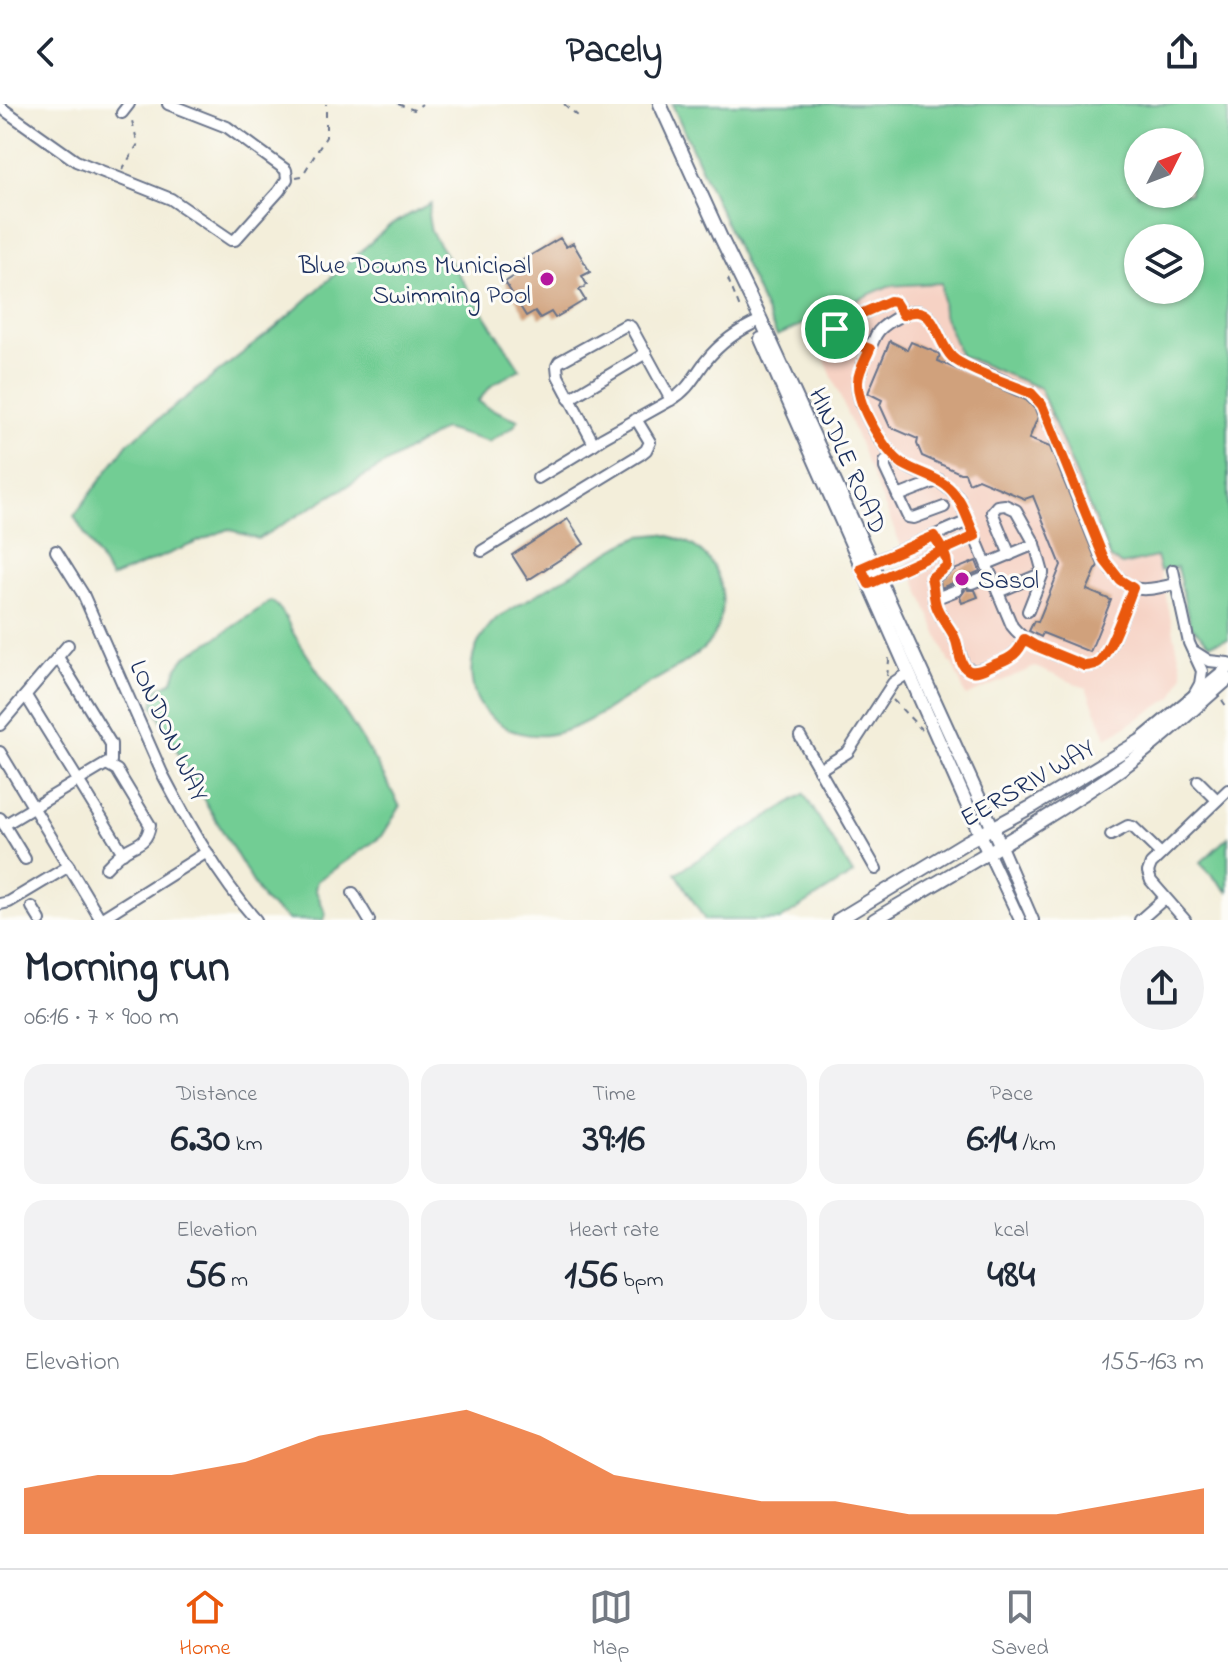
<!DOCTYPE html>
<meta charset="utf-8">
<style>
:root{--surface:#fff;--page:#f2f2f3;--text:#1f2937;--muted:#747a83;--line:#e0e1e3;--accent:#ea580c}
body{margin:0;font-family:"Indie Flower",sans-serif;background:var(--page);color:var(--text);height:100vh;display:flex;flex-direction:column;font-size:30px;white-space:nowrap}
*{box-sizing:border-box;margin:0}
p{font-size:26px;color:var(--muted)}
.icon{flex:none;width:44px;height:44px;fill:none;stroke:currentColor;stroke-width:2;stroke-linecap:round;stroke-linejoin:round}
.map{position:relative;height:816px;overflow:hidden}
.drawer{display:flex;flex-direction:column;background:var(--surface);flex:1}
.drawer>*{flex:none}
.needle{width:52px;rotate:48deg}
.buttons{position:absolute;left:1124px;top:24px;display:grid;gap:16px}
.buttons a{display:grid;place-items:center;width:80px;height:80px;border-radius:50%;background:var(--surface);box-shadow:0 2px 6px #0004;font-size:40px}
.pin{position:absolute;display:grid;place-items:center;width:68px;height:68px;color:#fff;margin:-34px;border:4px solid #fff;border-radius:50%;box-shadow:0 2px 8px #0007}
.round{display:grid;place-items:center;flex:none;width:84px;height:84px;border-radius:42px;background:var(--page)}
.summary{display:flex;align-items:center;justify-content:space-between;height:136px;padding:0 24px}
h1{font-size:44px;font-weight:700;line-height:60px}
.figures{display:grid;grid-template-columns:repeat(3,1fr);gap:12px;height:136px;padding:8px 24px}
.figures div{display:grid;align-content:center;border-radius:20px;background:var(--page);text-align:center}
.figures b{font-size:40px;font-weight:700}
.figures small{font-size:22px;font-weight:400}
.figures p{font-size:22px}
.chart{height:224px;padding:16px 24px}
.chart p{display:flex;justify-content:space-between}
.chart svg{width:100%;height:144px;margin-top:8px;fill:var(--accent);opacity:.7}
header{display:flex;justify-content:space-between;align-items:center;height:104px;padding:0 24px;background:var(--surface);font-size:36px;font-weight:700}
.dock{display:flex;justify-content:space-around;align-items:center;height:112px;border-top:2px solid var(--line);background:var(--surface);font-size:22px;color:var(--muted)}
.dock a{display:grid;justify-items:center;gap:4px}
.dock .on{color:var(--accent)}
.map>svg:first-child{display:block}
.built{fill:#f6d2c4}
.green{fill:#72cd94;stroke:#467e79;stroke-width:2;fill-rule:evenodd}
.building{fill:#d0a17b}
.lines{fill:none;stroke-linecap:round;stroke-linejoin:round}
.minor-casing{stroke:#677289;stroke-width:14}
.major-casing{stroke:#677289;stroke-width:16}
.path{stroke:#677289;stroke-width:2;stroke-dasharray:6 6;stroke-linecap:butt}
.minor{stroke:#fff;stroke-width:10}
.major{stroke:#fff;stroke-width:12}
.route-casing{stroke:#fff;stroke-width:16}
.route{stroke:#ea580c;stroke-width:10}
.poi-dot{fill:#b5179e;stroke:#fdfcf7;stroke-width:3}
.labels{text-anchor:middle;stroke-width:6;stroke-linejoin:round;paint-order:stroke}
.poi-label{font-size:26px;fill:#1b2f5e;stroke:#fdfcf7;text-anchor:end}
.street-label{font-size:26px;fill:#1b2f5e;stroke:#fdfcf7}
</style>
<header><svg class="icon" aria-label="back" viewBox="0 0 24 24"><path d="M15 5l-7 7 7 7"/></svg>Pacely<svg class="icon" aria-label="share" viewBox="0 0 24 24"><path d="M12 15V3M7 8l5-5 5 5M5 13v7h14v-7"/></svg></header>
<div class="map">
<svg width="1228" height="816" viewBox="0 0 1228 816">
<rect width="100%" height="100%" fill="#fdfcf7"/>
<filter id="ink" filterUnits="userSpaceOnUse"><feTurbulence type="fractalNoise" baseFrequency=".0125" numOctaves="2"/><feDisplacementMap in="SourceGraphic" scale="16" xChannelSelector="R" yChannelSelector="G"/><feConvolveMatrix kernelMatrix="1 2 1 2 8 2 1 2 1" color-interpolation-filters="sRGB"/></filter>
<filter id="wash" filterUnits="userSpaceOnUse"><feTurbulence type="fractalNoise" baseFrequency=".006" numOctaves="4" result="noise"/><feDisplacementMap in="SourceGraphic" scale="32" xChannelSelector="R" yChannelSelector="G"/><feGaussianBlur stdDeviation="1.8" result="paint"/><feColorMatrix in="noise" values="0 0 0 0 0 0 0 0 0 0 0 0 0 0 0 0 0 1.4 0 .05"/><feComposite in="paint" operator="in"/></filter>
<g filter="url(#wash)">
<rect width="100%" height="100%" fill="#f3eeda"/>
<!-- built -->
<polygon class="built" points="942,179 943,210 960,251 1040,284 1111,455 1122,461 1157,453 1183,570 1173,593 1107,634 1086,584 1035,563 966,592 952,559 949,559 812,224 816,214 888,182"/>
<!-- green -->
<g class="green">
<path d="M 672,0 L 1228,0 L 1228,535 L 1210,540 L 1190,521 L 1177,463 L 1160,467 L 1156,453 L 1122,461 L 1111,455 L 1040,284 L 960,251 L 943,210 L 941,179 L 888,182 L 777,232 ZM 1138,38 L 1190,38 L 1190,90 L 1138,90 ZM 1138,134 L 1190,134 L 1190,186 L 1138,186 Z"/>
<polygon points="431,99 428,111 431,128 520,265 492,281 478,297 489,304 518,316 514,322 489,338 444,325 258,435 228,425 111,474 74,412 128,339 276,223 390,121"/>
<path d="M 662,430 C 676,434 689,437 700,447 C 729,471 730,519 703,545 C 686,560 660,573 641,584 C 601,609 550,651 502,621 C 491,614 479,603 475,590 C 465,559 476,534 498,513 L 621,441 L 640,432 Z"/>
<path d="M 271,497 C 285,506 287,519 295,532 C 331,588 370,643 400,703 L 382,732 L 317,777 L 315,785 L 326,810 L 323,816 L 289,816 L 264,797 L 197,684 L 153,601 L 157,585 L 173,577 L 177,564 L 186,552 L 215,535 Z"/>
<polygon points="804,690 853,770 780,816 705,816 676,769"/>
<polygon points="1228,733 1228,788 1200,759"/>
</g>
<g id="blocks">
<!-- building -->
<g class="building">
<polygon points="560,134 566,143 573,139 590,168 582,172 587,181 579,186 585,196 555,214 551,208 540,214 535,207 526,212 505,178 516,171 511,163"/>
<polygon points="890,237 907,246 911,238 940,250 938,257 1026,296 1035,305 1038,313 1029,335 1050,343 1098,461 1087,486 1111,496 1090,548 1043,529 1041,533 1029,527 1034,517 1038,518 1061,461 1033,392 1025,395 978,375 969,379 965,369 960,369 922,352 917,340 918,335 890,323 880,301 882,296 868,289"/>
<polygon points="568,415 584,440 528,476 512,451"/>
<polygon points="976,457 980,467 968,472 964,479 968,486 975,486 978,493 962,499 960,493 965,486 963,480 955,478 941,484 940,477 954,466"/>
</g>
</g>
</g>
<g filter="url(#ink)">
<use href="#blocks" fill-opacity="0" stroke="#677289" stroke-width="2"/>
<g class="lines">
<defs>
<g id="minor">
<polyline points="0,3 76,57 171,95 231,136 235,136 279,87 287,75 286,66 227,23 168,0"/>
<polyline points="122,9 129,0"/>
<polyline points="870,245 836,232 834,227 836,222 890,197 897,200 903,211"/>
<polyline points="569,295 646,249"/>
<path d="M 671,296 L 631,223 L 626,221 L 559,258 L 557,262 L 558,272 L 594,340 L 603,334 L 671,296 C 689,285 693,274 705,258 C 720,239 740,225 761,216"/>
<polyline points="892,351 885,358 885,364 908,413 914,414 944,403"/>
<polyline points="538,374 594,340"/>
<polyline points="898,392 939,376"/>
<path d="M 934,432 L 948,461 L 931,474 C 934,484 933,495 937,505 C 942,515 950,523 954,533 C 959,543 960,554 965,564 L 976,567 C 995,560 1017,556 1024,535"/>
<path d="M 56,447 L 83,490 L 162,669 C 189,721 218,772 256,816"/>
<polyline points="482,447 641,350 646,346 650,338 636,315"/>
<polyline points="1010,451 992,408 997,402 1005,401 1016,406 1035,440 1043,469 1028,507"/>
<polyline points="987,460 1035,440"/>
<polyline points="867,461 968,417"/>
<polyline points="1173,466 1189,539 1202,567 1200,580 1195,589"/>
<polyline points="875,477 975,432"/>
<polyline points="972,479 991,471"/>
<path d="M 1133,484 C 1127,499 1110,552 1097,559 C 1093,562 1090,561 1085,562 C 1059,551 1029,544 1012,522 L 959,395 C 940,372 925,374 903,360 C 884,348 854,298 858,276 C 861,262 870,244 876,231 C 881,221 907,206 917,207 C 938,210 939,242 953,254 C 961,260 972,264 981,267 C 998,274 1015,282 1031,289 L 1042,301 L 1105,457 C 1129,491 1138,488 1176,480"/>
<polyline points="998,488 1043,469"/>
<polyline points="934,495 957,486"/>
<polyline points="1195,548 1209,557 1228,559"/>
<polyline points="26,592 123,749"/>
<polyline points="0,621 68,541"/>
<polyline points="800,632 876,765"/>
<polyline points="0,648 101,816"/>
<polyline points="819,666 848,648 893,579 908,569"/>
<polyline points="1198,677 1217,696"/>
<polyline points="0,714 25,755"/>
<polyline points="4,721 111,657 111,640 58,553"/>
<polyline points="1111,731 1128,722 1133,723 1161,750"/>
<polyline points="1000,740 1033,816"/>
<polyline points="988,748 1020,816"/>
<path d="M 106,764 C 111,759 116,753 122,749 C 136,739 147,741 150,721 L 121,673 L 117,666 L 108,661"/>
<polyline points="353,789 369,816"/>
<polyline points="0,800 9,798 69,762"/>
<polyline points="32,803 40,816"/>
<polyline points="99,816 207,748"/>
<polyline points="1140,816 1165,794"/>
<polyline points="1185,816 1151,777 1148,768 1151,760 1228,686"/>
</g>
<g id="major">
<polyline points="660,0 721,134 761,216 1000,740"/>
<polyline points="761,235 988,748"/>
<polyline points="838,816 968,737 1033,702 1140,637 1228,564"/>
<path d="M 874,816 C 957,766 1045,718 1125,662 C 1161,636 1194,604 1228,575"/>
</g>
</defs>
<!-- minor casing -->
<use href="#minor" class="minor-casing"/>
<!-- major casing -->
<use href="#major" class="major-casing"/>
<!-- path -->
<g class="path">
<polyline points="398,0 414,6 422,0"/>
<polyline points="564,0 579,13"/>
<polyline points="122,66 138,40 131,13"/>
<polyline points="296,73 302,72 326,33 326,0"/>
<polyline points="728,175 741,207"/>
<polyline points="887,572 889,557 888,550"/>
<polyline points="893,596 922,626"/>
<polyline points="1222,596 1228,605"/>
</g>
<!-- minor -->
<use href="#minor" class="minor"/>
<!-- major -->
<use href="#major" class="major"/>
</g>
</g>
<g class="lines" filter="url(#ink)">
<defs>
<path id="route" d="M 835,225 L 836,232 L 870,245 C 866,255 857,269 858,280 C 858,303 885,348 903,360 C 918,369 935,372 948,383 C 962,395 967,415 975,432 L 869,480 L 861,464 L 934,432 C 939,441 948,452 947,462 L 931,474 C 934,483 933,495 937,504 C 942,516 952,525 956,537 C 959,545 959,561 968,566 C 976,571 989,562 998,559 C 1011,554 1019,549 1024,535 L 1036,542 L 1085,562 C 1090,561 1093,562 1097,559 C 1109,552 1127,499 1133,484 L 1120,476 L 1105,457 L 1042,301 L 1031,289 C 1013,281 964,265 952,253 C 935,236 936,196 903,211 L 895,198 L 890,197 L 838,220 L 835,225"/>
</defs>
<!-- route casing -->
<use href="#route" class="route-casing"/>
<!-- route -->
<use href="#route" class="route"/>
</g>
<!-- markers -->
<g class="poi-dot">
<circle cx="547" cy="175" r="8"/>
<circle cx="962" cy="475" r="8"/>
</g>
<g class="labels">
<!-- poi labels -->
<g class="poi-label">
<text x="531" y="169">Blue Downs Municipal<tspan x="531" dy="30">Swimming Pool</tspan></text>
<text x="978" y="484" text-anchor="start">Sasol</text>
</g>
<!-- street labels -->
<g class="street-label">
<text transform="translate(849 356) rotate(66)" y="9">HINDLE ROAD</text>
<text transform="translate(170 626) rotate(65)" y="9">LONDON WAY</text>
<text transform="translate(1027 678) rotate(-30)" y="9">EERSRIV WAY</text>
</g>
</g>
</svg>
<div class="buttons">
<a><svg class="needle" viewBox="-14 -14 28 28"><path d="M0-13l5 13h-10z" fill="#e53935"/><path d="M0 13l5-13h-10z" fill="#747a83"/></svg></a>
<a><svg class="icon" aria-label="layers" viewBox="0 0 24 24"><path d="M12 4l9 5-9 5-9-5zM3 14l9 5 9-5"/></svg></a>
</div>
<div class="pin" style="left:835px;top:225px;background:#1e9e55"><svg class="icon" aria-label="arrive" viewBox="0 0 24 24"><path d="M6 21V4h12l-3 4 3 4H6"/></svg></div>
</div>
<section class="drawer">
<div class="summary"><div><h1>Morning run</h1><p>06:16 · 7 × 900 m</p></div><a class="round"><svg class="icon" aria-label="share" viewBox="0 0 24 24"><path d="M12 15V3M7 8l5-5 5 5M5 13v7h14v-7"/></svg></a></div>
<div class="figures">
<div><p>Distance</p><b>6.30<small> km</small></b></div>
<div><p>Time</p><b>39:16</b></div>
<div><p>Pace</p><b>6:14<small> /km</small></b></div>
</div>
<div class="figures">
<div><p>Elevation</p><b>56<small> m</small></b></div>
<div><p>Heart rate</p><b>156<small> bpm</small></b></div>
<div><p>kcal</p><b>484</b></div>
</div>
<div class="chart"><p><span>Elevation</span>155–163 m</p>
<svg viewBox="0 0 160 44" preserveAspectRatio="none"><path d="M0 44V30L10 26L20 26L30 22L40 14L50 10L60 6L70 14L80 26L90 30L100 34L110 34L120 38L130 38L140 38L150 34L160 30V44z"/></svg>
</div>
</section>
<nav class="dock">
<a class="on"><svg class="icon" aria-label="home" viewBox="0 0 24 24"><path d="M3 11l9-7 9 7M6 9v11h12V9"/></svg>Home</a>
<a><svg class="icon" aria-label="map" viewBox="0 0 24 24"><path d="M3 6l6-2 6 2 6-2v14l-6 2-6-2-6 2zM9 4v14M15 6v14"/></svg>Map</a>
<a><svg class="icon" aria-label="saved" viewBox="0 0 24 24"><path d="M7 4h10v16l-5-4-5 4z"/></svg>Saved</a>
</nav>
